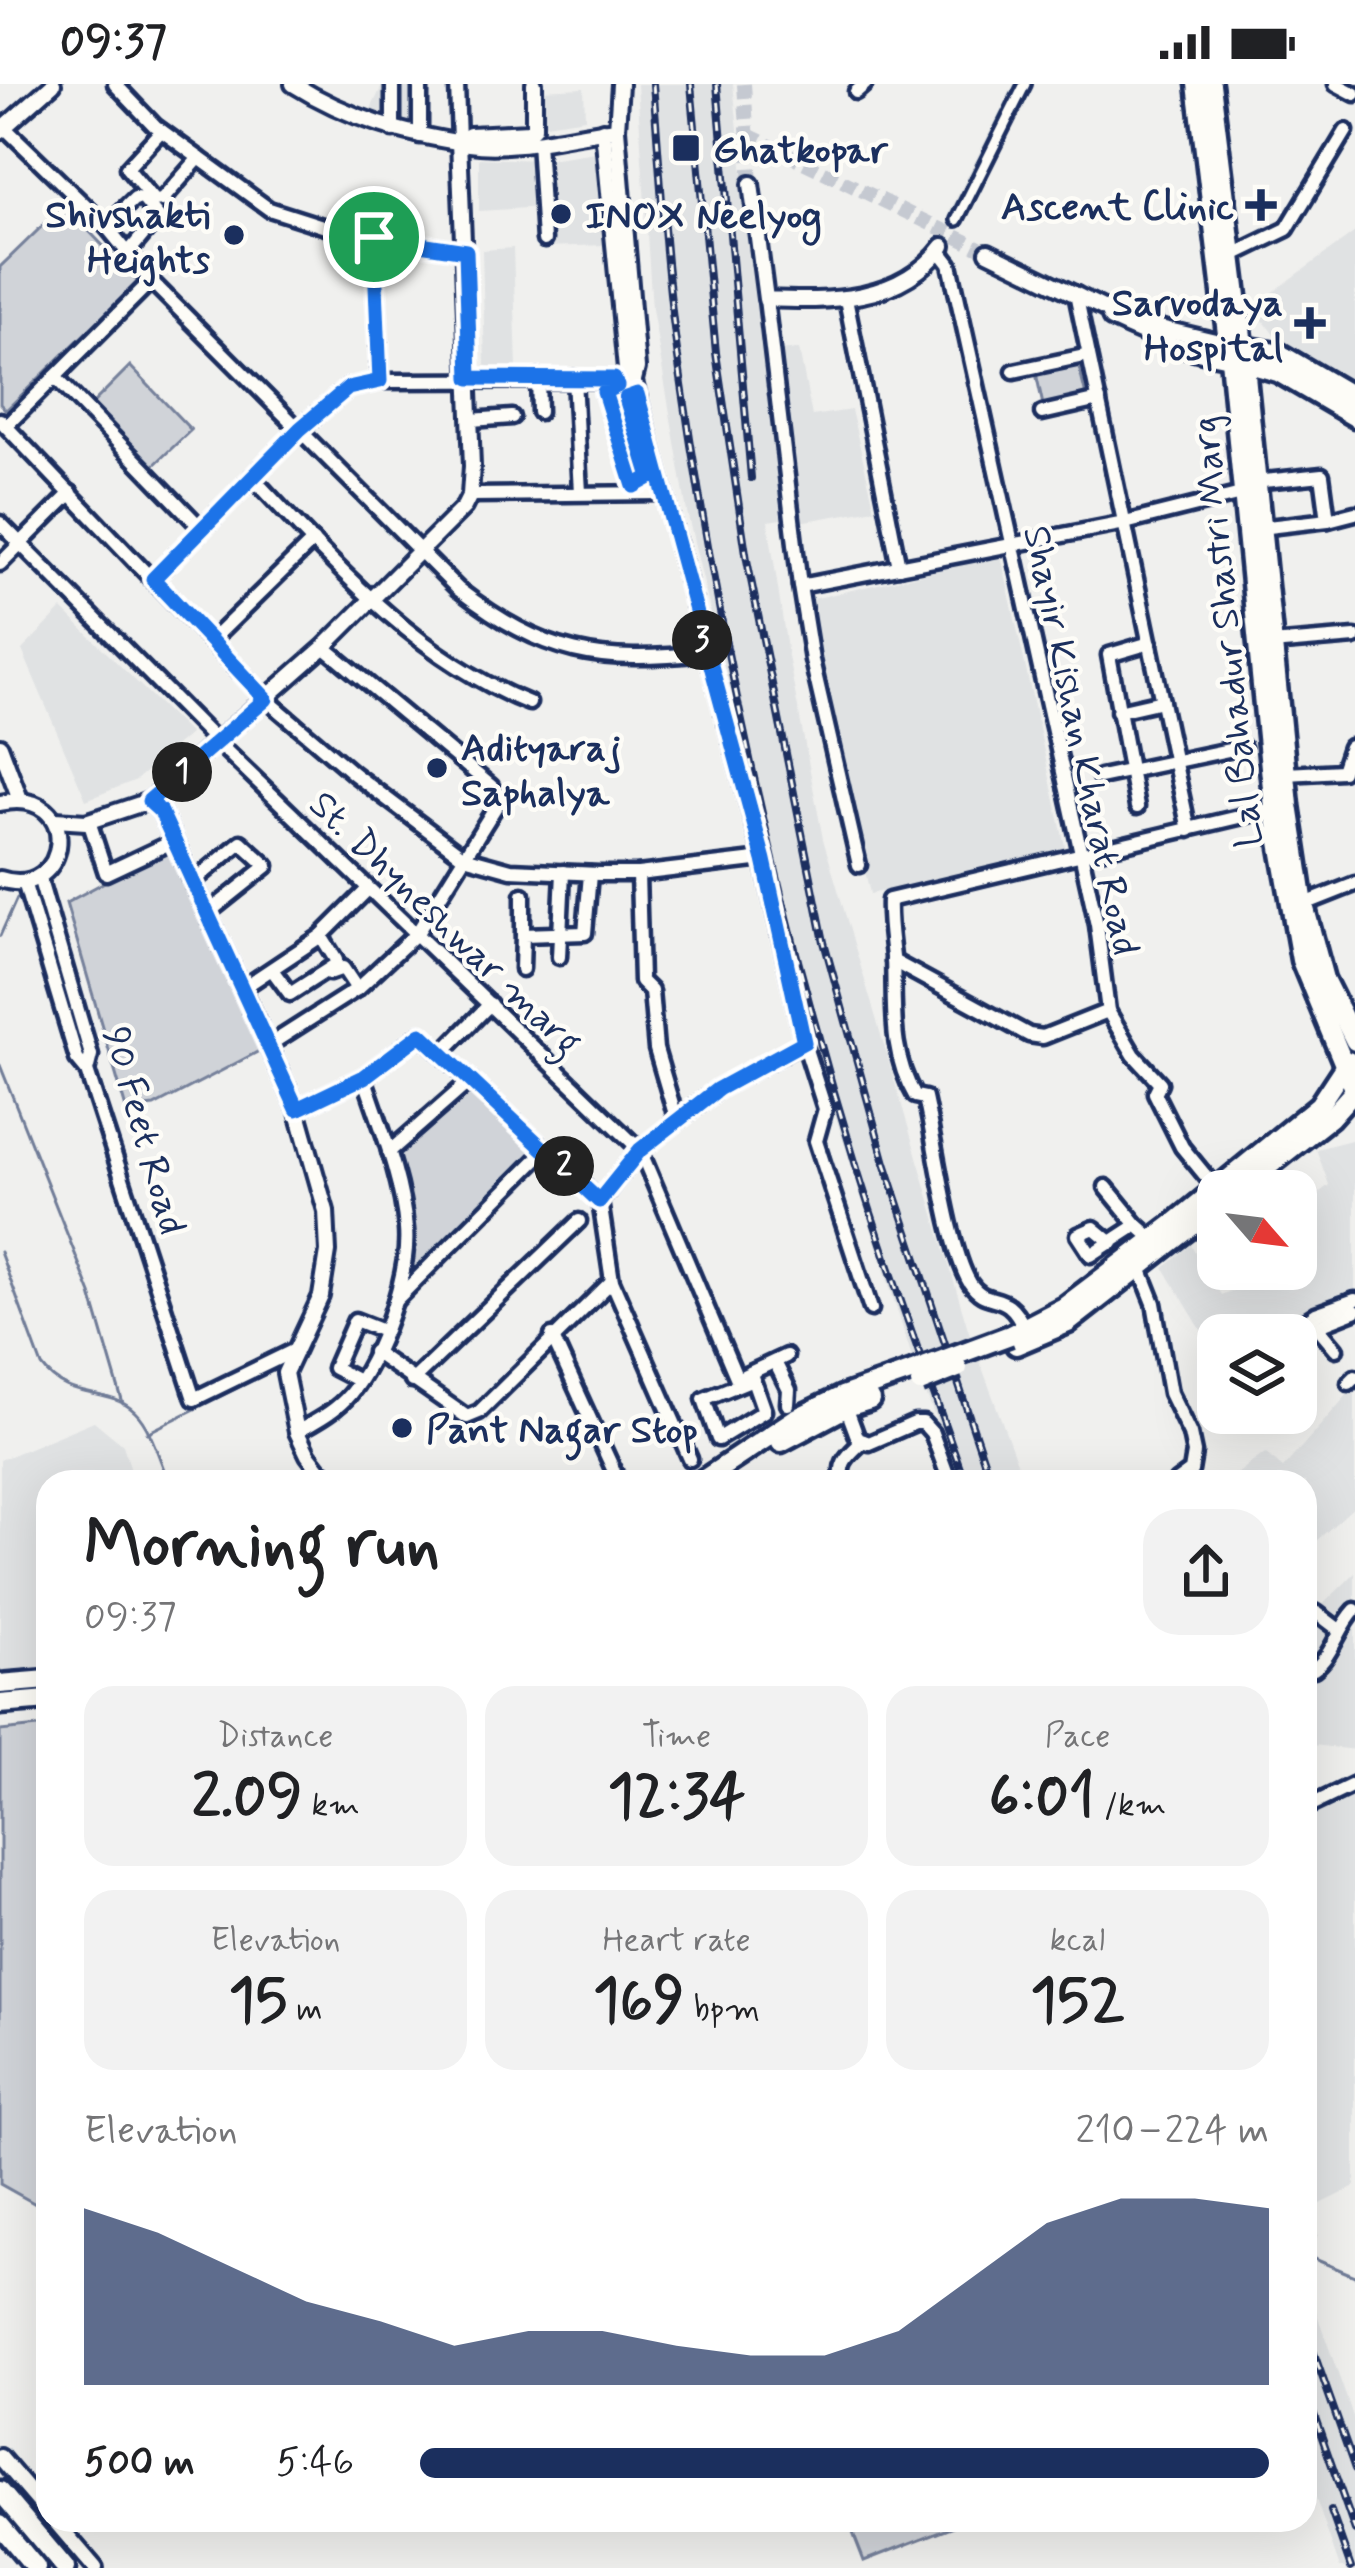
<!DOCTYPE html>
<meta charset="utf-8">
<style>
:root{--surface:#fff;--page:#f2f2f2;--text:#202124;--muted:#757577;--accent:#1b2f5e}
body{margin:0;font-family:Mynerve,sans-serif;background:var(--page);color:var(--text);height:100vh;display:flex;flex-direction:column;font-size:45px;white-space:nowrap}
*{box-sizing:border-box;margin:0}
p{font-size:39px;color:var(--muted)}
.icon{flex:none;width:66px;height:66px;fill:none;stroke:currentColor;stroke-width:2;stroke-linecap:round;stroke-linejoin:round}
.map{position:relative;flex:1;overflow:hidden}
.sheet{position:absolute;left:36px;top:1386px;width:1281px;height:1062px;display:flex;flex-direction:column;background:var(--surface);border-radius:36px;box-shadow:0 12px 48px #0002}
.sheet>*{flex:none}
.needle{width:78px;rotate:118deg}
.fabs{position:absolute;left:1197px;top:1086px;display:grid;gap:24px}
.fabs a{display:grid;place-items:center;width:120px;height:120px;border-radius:24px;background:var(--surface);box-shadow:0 12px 48px #0002;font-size:60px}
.pin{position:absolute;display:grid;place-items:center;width:102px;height:102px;color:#fff;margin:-51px;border:6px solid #fff;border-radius:50%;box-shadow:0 3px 12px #0007}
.km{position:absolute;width:60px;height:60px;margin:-30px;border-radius:50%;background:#222;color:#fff;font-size:33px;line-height:60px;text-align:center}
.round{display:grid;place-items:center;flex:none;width:126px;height:126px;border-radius:36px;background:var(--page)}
.overview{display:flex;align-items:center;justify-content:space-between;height:204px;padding:0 48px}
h1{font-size:66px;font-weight:700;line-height:90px}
.figures{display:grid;grid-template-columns:repeat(3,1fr);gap:18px;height:204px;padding:12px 48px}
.figures div{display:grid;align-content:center;border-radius:30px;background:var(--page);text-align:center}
.figures b{font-size:60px;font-weight:700}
.figures small{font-size:33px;font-weight:400}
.figures p{font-size:33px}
.chart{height:336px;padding:24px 48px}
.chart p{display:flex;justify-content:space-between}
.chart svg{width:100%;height:216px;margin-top:12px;fill:var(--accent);opacity:.7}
ul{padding:0 48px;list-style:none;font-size:39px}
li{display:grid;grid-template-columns:192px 144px 1fr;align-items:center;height:90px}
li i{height:30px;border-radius:15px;background:var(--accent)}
.status{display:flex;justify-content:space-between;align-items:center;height:84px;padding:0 60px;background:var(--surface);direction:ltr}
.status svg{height:33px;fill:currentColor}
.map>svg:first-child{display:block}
.built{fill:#e0e2e3}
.green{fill:#d0d3d8;stroke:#76819b;stroke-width:3}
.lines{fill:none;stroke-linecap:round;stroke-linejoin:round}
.stream{stroke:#6f7b97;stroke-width:3}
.tertiary-tunnel{stroke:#c5c9d1;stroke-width:14;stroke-dasharray:14 7;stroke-linecap:butt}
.pedestrian-casing{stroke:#1b2f5e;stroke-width:18}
.minor-casing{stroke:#1b2f5e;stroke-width:21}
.tertiary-casing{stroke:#1b2f5e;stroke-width:22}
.primary-casing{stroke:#1b2f5e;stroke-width:27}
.trunk-casing{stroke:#1b2f5e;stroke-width:27}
.pedestrian{stroke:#fdfcf7;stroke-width:9}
.minor{stroke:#fdfcf7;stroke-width:12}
.tertiary{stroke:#fdfcf7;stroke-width:14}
.primary{stroke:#fdfcf7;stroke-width:18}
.trunk{stroke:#fdfcf7;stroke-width:18}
.rail-casing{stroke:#1b2f5e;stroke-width:8}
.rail{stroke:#fdfcf7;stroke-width:3;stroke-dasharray:9;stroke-linecap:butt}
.primary-bridge-casing{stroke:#1b2f5e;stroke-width:27;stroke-linecap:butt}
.primary-bridge{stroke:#fdfcf7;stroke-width:18}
.route-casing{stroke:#fff;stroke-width:24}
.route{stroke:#1a73e8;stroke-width:15}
.poi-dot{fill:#1b2f5e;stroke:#fdfcf7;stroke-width:4.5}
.labels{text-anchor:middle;stroke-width:9;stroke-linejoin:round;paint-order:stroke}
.poi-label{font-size:39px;font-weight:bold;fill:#1b2f5e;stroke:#fdfcf7;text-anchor:start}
.street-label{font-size:39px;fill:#1b2f5e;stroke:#fdfcf7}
</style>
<div class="status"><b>09:37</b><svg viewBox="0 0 49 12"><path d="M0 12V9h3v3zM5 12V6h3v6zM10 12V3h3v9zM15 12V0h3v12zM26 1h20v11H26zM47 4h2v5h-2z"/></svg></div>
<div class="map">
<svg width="1355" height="2484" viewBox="0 0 1355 2484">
<rect width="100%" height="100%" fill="#f0f0ee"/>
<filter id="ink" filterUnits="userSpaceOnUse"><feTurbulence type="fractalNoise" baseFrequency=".00833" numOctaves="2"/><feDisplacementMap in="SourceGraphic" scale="24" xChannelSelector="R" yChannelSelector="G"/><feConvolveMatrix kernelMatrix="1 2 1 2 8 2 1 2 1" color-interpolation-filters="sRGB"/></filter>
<g filter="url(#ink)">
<!-- built -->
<g class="built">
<polygon points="383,0 421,0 422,43 369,29"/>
<polygon points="637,0 733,0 781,435 768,437 788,572 823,755 968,1245 1024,1398 960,1398 913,1276 812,958 687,428 652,225"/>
<polygon points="1014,0 1032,0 965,136 949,129"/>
<polygon points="584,4 585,34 540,41 539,6"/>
<polygon points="602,67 608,161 544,163 542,123 479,127 479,74 542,76"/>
<polygon points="1355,148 1355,300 1278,256 1253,223"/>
<polygon points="513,164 517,284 489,284 485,281 482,166"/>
<polygon points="799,265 812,332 851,326 875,425 800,438 779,267"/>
<polygon points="1001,472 1066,767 870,810 808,516"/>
<polygon points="62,525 190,650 136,696 86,716 22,566"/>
<polygon points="1355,1055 1355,1206 1309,1222 1276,1251 1218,1251 1218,1274 1164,1184 1191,1161 1221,1211 1283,1185 1296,1185 1296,1127 1329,1101 1316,1065"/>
<polygon points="1355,1302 1355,1422 1305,1467 1305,1398 1226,1398 1265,1369 1283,1384"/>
<polygon points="94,1337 123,1361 135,1398 48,1398 48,1584 0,1587 0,1376"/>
<polygon points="1355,1489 1355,1666 1305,1660 1305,1538"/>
<polygon points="1355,1709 1355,2103 1309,2126 1318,2151 1305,2168 1305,1733"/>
<polygon points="1305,2196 1355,2338 1355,2484 1340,2484 1305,2384"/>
</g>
<!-- green -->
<g class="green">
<polygon points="64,121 138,198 6,326 0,320 0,183"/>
<polygon points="1078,279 1086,312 1043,321 1036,289"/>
<polygon points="130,282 191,346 151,384 91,321"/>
<polygon points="171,762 263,965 154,1022 126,1025 66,819"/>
<polygon points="472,1006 539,1066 405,1200 412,1154 397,1072"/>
<polygon points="48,1642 48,2127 0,2100 0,1647"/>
<polygon points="848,2436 969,2436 864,2477"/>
</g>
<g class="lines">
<!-- stream -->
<g class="stream">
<polyline points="0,852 17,814"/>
<polyline points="0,981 91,1210 123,1320"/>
<path d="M 0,1168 L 42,1282 C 69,1319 108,1302 135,1328 C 151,1343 160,1378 169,1398"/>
<polyline points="147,1349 273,1286"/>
<polyline points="808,1398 820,1390"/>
<polyline points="1305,2171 1355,2192"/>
</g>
<!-- tertiary-tunnel -->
<g class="tertiary-tunnel">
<polyline points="744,0 751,100"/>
<polyline points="748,51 988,168"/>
</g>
<defs>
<polyline id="pedestrian" points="957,136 1025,0"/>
<g id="minor">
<polyline points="115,0 155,42 269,125 338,147 466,167"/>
<polyline points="420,0 420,52"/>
<polyline points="457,0 459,57"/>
<polyline points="1336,0 1355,10"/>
<polyline points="856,8 865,0"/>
<path d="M 1,40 L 106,142 L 151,197 L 458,505 C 545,572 599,580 705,569"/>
<polyline points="393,46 393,0"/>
<polyline points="161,47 127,84 154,117 162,116 199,74"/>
<polyline points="538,57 544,156"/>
<polyline points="106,142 135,114 143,115 158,133 128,169"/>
<polyline points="374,153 380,297"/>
<polyline points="940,167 950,180 1097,841 1108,927 1134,971 1160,999 1155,1009 1182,1063 1218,1107"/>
<polyline points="1231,172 1287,145 1346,47"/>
<polyline points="1076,210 1189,746"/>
<polyline points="766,215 800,502 1125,439 1249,408"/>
<polyline points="846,215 899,483"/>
<polyline points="1014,287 1089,271"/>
<polyline points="55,293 202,445"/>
<polyline points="538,294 539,328"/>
<polyline points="574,294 580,409"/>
<polygon points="619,302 650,393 636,402 604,308"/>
<polyline points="1042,329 1099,316"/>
<polyline points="0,336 266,615 354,690 464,773 511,786 599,790 638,790 763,775"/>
<polyline points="471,336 512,333"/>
<polyline points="6,342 151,197"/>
<path d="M 252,393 C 333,479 417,575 529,619"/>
<polyline points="1254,398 1322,391 1328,436 1259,444"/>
<polyline points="470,411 661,409"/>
<polyline points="1328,436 1355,429"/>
<polyline points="0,439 216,657 640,1066 737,1295 786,1272"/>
<polyline points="0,480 71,409"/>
<polyline points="153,495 300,345 348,304 380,297 634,296 763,775 804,959 825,1025 816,1057 871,1225"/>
<polyline points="800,502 812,576 859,781"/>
<polyline points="211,557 313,457"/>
<polyline points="1271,560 1355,553"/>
<polyline points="1118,627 1162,617"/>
<polyline points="1286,690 1342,687 1350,663"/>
<polyline points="1100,693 1243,663"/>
<polyline points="1137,723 1109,571 1150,559"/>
<polyline points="89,737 106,789 174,757"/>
<polyline points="638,790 641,897 651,907 656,965 677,1037"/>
<polyline points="39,793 91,971 87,987 194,1315 293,1267"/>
<polyline points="24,798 77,975 87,987"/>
<polyline points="193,798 241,758 267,782 208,829"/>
<polyline points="523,811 523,851"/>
<polyline points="1297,823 1355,800"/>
<polyline points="559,873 563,788"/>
<polyline points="893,877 1029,951 1043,953 1108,927"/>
<polyline points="522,885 523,851 585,849 590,790"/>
<polyline points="273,887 290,910 335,881 336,876 321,852"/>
<polyline points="329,889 343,884 357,905"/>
<polyline points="243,904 321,852 368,805"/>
<polyline points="269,961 357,905 417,849 498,719 491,702 324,563"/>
<polyline points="442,969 490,920"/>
<polyline points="297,1025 364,993 420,950 600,1117 612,1197 690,1375"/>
<polyline points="389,1068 471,996"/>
<polyline points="1106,1103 1137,1141 1153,1155"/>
<polyline points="600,1117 640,1066 718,1005 804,959"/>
<polyline points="1112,1159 1094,1144 1078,1151 1091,1171 1137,1141"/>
<polyline points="1137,1176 1154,1219 1170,1309 1190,1350 1194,1369 1191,1387 1176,1398"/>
<polyline points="395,1217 547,1065"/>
<polyline points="1315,1240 1336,1265"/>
<polyline points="1317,1242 1355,1227"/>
<path d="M 1024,1244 C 1006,1202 988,1226 970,1199 C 949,1165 935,1058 925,1014 L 915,1012 C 889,968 895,922 893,873 C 891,854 888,836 889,816 L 1281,723"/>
<polyline points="1284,1251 1316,1230 1355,1216"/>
<polyline points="552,1252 619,1398"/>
<polyline points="374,1268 467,1333 479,1328 612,1197"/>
<polyline points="775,1278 789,1306 788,1320"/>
<polyline points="359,1297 334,1284 355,1236 383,1247"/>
<polyline points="412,1297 579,1137"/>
<polyline points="748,1297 704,1315 718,1355 764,1327 751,1290"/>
<polyline points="1349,1299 1355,1293"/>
<polyline points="845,1320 858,1355 869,1359 915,1339 923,1339 932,1349 950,1398"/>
<path d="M 297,1348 C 316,1337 336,1327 350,1310 C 379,1275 410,1191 406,1145 C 402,1094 380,1041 364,993"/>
<path d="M 844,1398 C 836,1379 850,1370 863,1357"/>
<polyline points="1305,1536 1317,1529 1338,1545"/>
<path d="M 1314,1585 C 1333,1571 1338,1544 1355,1526"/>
<polyline points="1305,1724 1355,1700"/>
</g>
<g id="tertiary">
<path d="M 293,0 C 349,35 404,50 469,60 C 514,67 572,50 617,45 L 620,0"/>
<polyline points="617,45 637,284 634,296"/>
<polyline points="603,46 626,285 634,296"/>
<polyline points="0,47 53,0"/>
<polyline points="459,57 470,51 529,48 534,43 534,0"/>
<path d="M 751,100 L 766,215 C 830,218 900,219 943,162"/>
<polyline points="988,168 1107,226 1117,222 1160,244 1228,260"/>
<path d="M 1107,226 L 1111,235 C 1151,254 1187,268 1230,275"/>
<polyline points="0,662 20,715"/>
<polyline points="149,717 161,728 297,1025 326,1127 328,1168 321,1212 285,1289 297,1348 308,1371 321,1388 340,1398"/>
<path d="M 0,719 C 84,701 72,818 0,795"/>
<polyline points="55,736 86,738 149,717 324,563 464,423 470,411 472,382 459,57"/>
<polyline points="0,2373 48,2429"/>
<polyline points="54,2436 95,2484"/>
</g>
<g id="primary">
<polyline points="1197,0 1230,275 1274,724 1301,876 1355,1007"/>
<polyline points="1211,0 1243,261 1289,721 1304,821 1324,895 1355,957"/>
<polyline points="1235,261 1280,270 1355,314"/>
<polyline points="1235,276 1278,288 1355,333"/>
<polyline points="1237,1107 1330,1034 1355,1006"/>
<polyline points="1010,1251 1064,1223 1172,1141 1319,1021 1348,977"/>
<polyline points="1016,1261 1068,1239 1218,1122"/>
<polyline points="781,1358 847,1323 870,1316"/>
<polyline points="700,1398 796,1334 842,1312 913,1287"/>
<polyline points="0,1600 48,1596"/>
<polyline points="0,1620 48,1616"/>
</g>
<g id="trunk">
<polyline points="0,2407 65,2484"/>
<polyline points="0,2441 36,2484"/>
</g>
</defs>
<!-- pedestrian casing -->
<use href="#pedestrian" class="pedestrian-casing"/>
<!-- minor casing -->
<use href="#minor" class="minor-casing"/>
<!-- tertiary casing -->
<use href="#tertiary" class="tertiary-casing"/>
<!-- primary casing -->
<use href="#primary" class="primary-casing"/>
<!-- trunk casing -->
<use href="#trunk" class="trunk-casing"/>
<!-- pedestrian -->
<use href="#pedestrian" class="pedestrian"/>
<!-- minor -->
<use href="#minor" class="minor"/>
<!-- tertiary -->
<use href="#tertiary" class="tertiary"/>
<!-- primary -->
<use href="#primary" class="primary"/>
<!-- trunk -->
<use href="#trunk" class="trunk"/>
<defs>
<g id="rail">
<path d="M 653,0 C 661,93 665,188 679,281 C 718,553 777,825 858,1088 C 890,1192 929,1295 965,1398"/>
<polyline points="691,0 716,269 747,476 824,858 885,1079 991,1398"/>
<polyline points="717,0 751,394"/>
<polyline points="1305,2244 1355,2385"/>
<polyline points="1305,2305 1355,2447"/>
<polyline points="1331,2427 1351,2484"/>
</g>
</defs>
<!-- rail casing -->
<use href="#rail" class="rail-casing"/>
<!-- rail -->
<use href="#rail" class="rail"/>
<defs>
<g id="primary-bridge">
<polyline points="913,1287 1010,1251"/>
<polyline points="920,1299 958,1284"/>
</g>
</defs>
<!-- primary-bridge casing -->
<use href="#primary-bridge" class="primary-bridge-casing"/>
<!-- primary-bridge -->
<use href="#primary-bridge" class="primary-bridge"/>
</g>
</g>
<g class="lines" filter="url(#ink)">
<defs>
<polygon id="route" points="374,153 466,167 470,294 614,295 617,302 604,308 634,402 650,393 626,314 637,310 764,776 804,958 718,1005 640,1066 599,1117 421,950 364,993 297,1025 161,728 149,717 266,615 153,495 300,345 348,304 380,297"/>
</defs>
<!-- route casing -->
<use href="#route" class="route-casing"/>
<!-- route -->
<use href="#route" class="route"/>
</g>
<!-- markers -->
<g class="poi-dot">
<rect x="671" y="49" width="30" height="30" rx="6"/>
<path d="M1255 103h12v12h12v12h-12v12h-12v-12h-12v-12h12z"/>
<circle cx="561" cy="130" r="12"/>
<circle cx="234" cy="151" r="12"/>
<path d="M1304 221h12v12h12v12h-12v12h-12v-12h-12v-12h12z"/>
<circle cx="437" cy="684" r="12"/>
<circle cx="402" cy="1344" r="12"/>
</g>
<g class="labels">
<!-- poi labels -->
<g class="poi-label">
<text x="713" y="78">Ghatkopar</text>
<text x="1234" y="135" text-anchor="end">Ascent Clinic</text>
<text x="210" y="143" text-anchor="end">Shivshakti<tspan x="210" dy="45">Heights</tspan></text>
<text x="585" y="144">INOX Neelyog</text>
<text x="1283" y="231" text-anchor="end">Sarvodaya<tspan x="1283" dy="45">Hospital</tspan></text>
<text x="461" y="676">Adityaraj<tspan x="461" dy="45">Saphalya</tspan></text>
<text x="426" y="1358">Pant Nagar Stop</text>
</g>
<!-- street labels -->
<g class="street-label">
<text transform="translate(1225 548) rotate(-96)" y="14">Lal Bahadur Shastri Marg</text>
<text transform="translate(1083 656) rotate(78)" y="14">Shayir Kishan Kharat Road</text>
<text transform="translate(447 838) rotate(44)" y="14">St. Dhyneshwar marg</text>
<text transform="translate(146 1046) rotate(74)" y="14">90 Feet Road</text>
</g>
</g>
</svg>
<div class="fabs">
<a><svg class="needle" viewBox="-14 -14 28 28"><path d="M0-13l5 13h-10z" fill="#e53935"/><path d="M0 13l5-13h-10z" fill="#757577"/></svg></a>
<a><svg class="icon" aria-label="layers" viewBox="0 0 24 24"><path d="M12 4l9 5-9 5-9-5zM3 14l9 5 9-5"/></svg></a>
</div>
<div class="pin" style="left:374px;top:153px;background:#1e9e55"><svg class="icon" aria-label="arrive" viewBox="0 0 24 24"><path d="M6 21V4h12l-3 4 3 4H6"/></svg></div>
<b class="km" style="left:182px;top:688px">1</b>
<b class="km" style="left:564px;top:1082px">2</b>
<b class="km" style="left:702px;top:556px">3</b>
<section class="sheet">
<div class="overview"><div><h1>Morning run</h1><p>09:37</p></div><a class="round"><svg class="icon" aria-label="share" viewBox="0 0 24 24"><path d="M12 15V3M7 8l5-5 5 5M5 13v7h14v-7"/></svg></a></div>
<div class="figures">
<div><p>Distance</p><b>2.09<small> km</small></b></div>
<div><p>Time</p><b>12:34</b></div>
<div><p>Pace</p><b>6:01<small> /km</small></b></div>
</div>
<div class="figures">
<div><p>Elevation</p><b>15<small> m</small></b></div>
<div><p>Heart rate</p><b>169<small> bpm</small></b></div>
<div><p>kcal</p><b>152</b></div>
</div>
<div class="chart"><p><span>Elevation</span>210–224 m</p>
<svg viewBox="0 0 160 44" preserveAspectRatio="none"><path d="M0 44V8L10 13L20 20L30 27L40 31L50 36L60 33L70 33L80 36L90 38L100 38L110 33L120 22L130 11L140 6L150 6L160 8V44z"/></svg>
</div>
<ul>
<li><b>500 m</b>5:46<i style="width:100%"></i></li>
</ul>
</section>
</div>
